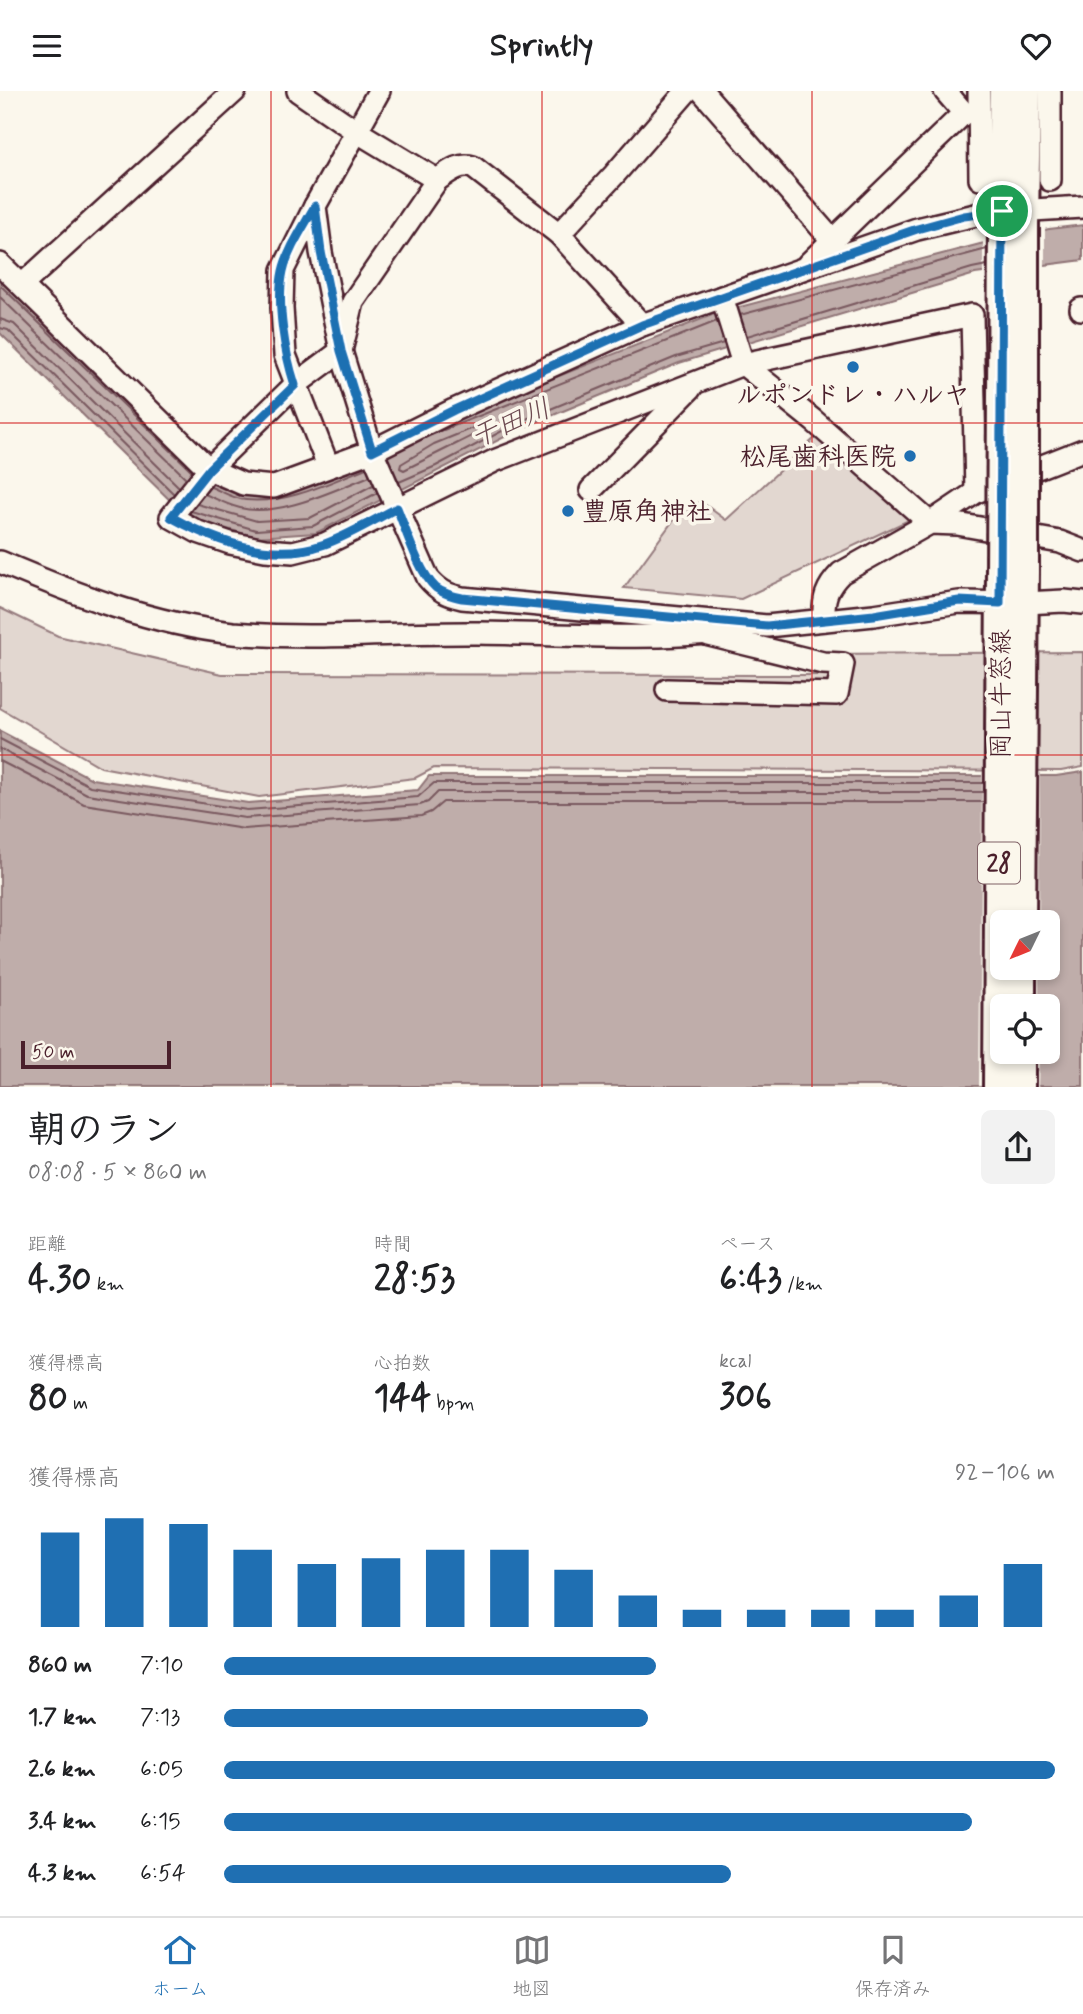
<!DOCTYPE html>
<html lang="ja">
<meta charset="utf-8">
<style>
:root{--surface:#fff;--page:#f2f2f2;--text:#202124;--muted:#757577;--line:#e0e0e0;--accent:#1f6fb2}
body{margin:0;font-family:Mynerve,"Klee One",sans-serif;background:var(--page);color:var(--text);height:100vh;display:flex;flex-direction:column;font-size:26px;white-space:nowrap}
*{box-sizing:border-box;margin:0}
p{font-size:23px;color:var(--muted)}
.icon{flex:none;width:38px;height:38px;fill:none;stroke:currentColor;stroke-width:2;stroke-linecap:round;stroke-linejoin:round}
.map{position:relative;height:996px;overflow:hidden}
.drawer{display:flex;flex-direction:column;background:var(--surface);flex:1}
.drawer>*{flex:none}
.needle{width:46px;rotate:227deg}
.tools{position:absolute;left:990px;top:819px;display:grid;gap:14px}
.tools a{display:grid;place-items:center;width:70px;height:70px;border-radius:10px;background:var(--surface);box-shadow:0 4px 10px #0003;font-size:35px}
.scale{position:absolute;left:21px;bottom:18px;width:150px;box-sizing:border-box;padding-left:7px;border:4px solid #4a1f2b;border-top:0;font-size:19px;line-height:24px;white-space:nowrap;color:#4a1f2b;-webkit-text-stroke:5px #fbf7ec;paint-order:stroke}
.pin{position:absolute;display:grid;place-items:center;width:60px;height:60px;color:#fff;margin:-30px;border:4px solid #fff;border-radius:50%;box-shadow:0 2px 7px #0007}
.round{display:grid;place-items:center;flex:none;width:74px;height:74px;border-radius:10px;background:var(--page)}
.head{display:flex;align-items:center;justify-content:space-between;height:119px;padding:0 28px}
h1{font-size:38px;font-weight:700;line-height:52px}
.figures{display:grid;grid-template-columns:repeat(3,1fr);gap:10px;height:119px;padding:7px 28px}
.figures div{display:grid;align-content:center}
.figures b{font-size:35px;font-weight:700}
.figures small{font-size:19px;font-weight:400}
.figures p{font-size:19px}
.chart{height:196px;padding:14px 28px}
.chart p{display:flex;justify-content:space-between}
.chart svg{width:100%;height:126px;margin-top:7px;stroke:var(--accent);stroke-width:6}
ul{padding:0 28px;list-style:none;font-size:23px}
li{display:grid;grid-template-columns:112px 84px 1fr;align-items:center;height:52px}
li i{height:18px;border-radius:9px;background:var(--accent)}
header{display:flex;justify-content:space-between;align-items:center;height:91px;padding:0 28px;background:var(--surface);font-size:32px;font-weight:700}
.tab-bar{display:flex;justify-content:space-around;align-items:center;height:98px;border-top:2px solid var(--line);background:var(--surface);font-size:19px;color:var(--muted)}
.tab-bar a{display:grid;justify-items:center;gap:4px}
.tab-bar .current{color:var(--accent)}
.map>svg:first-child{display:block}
.green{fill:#e2d7d0;stroke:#967b7e;stroke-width:2}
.water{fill:#bfadaa;stroke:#907477;stroke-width:2;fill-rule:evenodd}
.pier{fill:#fbf7ec}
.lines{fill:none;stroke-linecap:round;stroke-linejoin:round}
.shore{stroke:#79585e;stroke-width:2}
.minor-casing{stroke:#4a1f2b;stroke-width:26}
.major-casing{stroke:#4a1f2b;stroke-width:32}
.minor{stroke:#fbf7ec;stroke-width:21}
.major{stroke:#fbf7ec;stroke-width:26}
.major-bridge-casing{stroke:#4a1f2b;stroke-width:32;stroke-linecap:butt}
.major-bridge{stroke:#fbf7ec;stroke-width:26}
.route-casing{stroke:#fff;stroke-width:14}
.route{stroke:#1f6fb2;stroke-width:9}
.grid{fill:none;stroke:#d62828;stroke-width:2;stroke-opacity:0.55}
.poi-dot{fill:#1f6fb2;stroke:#fbf7ec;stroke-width:2.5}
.labels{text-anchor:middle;stroke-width:7;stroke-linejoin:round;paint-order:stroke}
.shield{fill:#fbf7ec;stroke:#7f6065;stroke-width:2}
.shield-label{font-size:24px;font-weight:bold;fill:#4a1f2b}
.poi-label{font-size:26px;font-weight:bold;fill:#4a1f2b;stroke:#fbf7ec}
.street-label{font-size:26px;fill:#4a1f2b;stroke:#fbf7ec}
.water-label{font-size:28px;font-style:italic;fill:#6d4a51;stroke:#fbf7ec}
</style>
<header><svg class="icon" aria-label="menu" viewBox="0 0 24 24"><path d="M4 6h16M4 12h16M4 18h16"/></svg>Sprintly<svg class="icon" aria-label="heart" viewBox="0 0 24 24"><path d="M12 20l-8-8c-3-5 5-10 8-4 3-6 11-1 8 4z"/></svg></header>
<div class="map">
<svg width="1083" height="996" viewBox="0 0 1083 996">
<rect width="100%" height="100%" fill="#fbf7ec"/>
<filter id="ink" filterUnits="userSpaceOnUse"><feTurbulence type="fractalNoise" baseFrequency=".0143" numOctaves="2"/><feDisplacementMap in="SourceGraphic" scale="14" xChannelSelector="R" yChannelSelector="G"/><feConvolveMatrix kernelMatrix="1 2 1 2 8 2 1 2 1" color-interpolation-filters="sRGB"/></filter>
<g filter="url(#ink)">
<!-- green -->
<g class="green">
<polygon points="818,344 911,428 741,508 624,497 672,431 700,410 726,429"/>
<polygon points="0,517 58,545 222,583 822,584 823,563 1083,561 1083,676 1061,680 434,677 415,687 259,706 101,676 0,617"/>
</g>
<!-- water -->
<g class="water">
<polygon points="1083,134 1083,169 975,183 679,272 522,337 316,442 256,446 188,427 0,242 0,184 245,402 426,338 717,222 980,153 1049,138"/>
<path d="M 0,640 L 92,688 L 248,712 L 418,699 L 429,685 L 1056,685 L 1083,681 L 1083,995 L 0,995 ZM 1003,831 L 1048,831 L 1048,877 L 1003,877 ZM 1003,915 L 1048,915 L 1048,961 L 1003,961 Z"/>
</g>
<!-- pier -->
<g class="pier">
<polygon points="1045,135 1045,177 983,186 983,149"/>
<polygon points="982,682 1040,682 1039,831 1003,831 1003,877 1039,877 1039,915 1003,915 1003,961 1039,961 1038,996 979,995"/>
</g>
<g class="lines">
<!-- shore -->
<g class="shore">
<polyline points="0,194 192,380"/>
<polyline points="0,206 186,387"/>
<polyline points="740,224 987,158"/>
<polyline points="0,228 14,233 179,396"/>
<polyline points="0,237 8,239 174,403"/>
<polyline points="747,245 972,177 987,174"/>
<polygon points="478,335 482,337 480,341 404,379 400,377 401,373 434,353"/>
<polyline points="431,344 717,230"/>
<polyline points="399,391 436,375 519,331 676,266 724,252"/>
<path d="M 211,396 C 221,400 234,408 246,409 C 288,413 328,392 366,377"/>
<path d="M 205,403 C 216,408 228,414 240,417 C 278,427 334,399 370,385"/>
<polyline points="197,413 257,430 310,427 373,394"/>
<polyline points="191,420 256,439 313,435 377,402"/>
<polyline points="0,648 90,695 247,719 418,706 434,692 984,692"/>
<polyline points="0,658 87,703 245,727 420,714 428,711 438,701 984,701"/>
<polyline points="0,670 84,713 244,738 421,725 431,721 443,711 984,711"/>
</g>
<defs>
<g id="minor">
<path d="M 298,0 L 356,40 L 437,89 C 449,81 458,72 473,76 L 559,143 L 642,234"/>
<path d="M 379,0 L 315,115 L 321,161 L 341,260 L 372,360 L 428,487 C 438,499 447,504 462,507 L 767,535 L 874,524 L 959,511 L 1025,512 L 1064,510 L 1083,512"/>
<polyline points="702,0 832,149"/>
<polyline points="979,0 980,88"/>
<polyline points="437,89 353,211 341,260 295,294 209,378 171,426 198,441 230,452 265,459 293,461 325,453 494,370 743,273 722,206"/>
<polyline points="1050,89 1050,0"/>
<polyline points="315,115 283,179 282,217 285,264 328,375"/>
<polyline points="559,143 614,84 687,0"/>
<polyline points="0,173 209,378 243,393 274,396 372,360 454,319 642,234 917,138 984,122 1083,116"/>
<polyline points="808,173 964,22 945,0"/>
<polyline points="22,194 235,0"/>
<polyline points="1081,218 1083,218"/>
<polyline points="743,273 814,330 930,432 976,401 1083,359"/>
<polyline points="743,273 972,224 976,401"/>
<polyline points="591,399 690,298"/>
<path d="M 0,471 C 75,503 151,533 233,542 C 314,549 396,541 477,542 C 560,543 645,550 727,540"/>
<path d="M 824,529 C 823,508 826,497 841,482 L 930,432 L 957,433 L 1060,451 L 1083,460"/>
<polyline points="667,599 837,603 843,573 823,572 709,544"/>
</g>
<g id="major">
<polyline points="1025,133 1027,0"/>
<polyline points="1002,135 1003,0"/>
<polyline points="1022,831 1025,479"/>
<polyline points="1022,915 1022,877"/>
<polyline points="997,996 1000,479"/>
<polyline points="1021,996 1021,961"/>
</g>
</defs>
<!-- minor casing -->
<use href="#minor" class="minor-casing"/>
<!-- major casing -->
<use href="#major" class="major-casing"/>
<!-- minor -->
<use href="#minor" class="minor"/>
<!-- major -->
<use href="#major" class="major"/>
<defs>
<g id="major-bridge">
<polyline points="1025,133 1025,479"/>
<polyline points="1000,479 1002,135"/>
</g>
</defs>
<!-- major-bridge casing -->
<use href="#major-bridge" class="major-bridge-casing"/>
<!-- major-bridge -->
<use href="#major-bridge" class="major-bridge"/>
</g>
</g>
<g class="lines" filter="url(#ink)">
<defs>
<path id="route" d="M 315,115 L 321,161 L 341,260 L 372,360 L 454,319 L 642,234 L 917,138 L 964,125 L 1002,120 L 1000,512 L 959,510 L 874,524 L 767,535 L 462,507 C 453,505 444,503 436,497 C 419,482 406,439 397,417 C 374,429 350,444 325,453 C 273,472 216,451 171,426 L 209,378 L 295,294 C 285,263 276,212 283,180 C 288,158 304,135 315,115 Z"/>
</defs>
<!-- route casing -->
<use href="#route" class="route-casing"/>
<!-- route -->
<use href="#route" class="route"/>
</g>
<!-- grid -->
<path class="grid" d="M 271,0 L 271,996M 542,0 L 542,996M 812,0 L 812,996M 0,332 L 1083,332M 0,664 L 1083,664"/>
<!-- markers -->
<g class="poi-dot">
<circle cx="853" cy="276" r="7"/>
<circle cx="910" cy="365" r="7"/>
<circle cx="568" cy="420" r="7"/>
</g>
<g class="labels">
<!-- shield labels -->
<rect class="shield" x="978" y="751.5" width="42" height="41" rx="5"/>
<g class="shield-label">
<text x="999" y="780">28</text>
</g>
<!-- poi labels -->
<g class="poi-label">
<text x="853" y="312">ルポンドレ・ハルヤ</text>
<text x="896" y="374" text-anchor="end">松尾歯科医院</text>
<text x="582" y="429" text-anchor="start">豊原角神社</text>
</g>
<!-- street labels -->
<g class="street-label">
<text transform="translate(1000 603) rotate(-90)" y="9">岡山牛窓線</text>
</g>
<!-- water labels -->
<g class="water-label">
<text transform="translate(510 331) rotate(-23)" y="10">干田川</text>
</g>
</g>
</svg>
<div class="tools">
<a><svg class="needle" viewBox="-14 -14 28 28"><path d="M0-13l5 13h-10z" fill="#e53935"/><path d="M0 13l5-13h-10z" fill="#757577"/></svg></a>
<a><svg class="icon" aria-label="locate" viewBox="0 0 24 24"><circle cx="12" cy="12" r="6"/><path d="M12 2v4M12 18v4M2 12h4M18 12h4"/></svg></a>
</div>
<div class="scale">50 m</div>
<div class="pin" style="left:1002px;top:120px;background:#1e9e55"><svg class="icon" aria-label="arrive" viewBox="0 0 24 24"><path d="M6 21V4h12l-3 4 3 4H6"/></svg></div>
</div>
<section class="drawer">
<div class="head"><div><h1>朝のラン</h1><p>08:08 · 5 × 860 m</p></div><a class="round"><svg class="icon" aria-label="share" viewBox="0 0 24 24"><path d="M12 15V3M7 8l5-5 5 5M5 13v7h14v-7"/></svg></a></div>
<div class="figures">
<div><p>距離</p><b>4.30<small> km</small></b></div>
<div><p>時間</p><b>28:53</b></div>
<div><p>ペース</p><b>6:43<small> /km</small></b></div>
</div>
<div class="figures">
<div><p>獲得標高</p><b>80<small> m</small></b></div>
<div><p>心拍数</p><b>144<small> bpm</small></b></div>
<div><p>kcal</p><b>306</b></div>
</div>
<div class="chart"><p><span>獲得標高</span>92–106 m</p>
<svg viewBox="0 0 160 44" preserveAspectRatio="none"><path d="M5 44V11M15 44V6M25 44V8M35 44V17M45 44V22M55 44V20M65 44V17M75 44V17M85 44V24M95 44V33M105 44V38M115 44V38M125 44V38M135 44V38M145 44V33M155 44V22"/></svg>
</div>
<ul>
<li><b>860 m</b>7:10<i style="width:52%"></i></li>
<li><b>1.7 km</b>7:13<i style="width:51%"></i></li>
<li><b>2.6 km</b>6:05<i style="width:100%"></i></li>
<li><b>3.4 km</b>6:15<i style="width:90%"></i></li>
<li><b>4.3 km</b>6:54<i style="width:61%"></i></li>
</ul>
</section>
<nav class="tab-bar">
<a class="current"><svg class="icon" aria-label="home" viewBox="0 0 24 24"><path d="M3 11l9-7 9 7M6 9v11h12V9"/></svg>ホーム</a>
<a><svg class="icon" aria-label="map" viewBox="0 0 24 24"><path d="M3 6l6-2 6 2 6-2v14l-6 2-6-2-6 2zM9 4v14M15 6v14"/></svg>地図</a>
<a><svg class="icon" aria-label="saved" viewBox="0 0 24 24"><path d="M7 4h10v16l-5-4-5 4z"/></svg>保存済み</a>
</nav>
